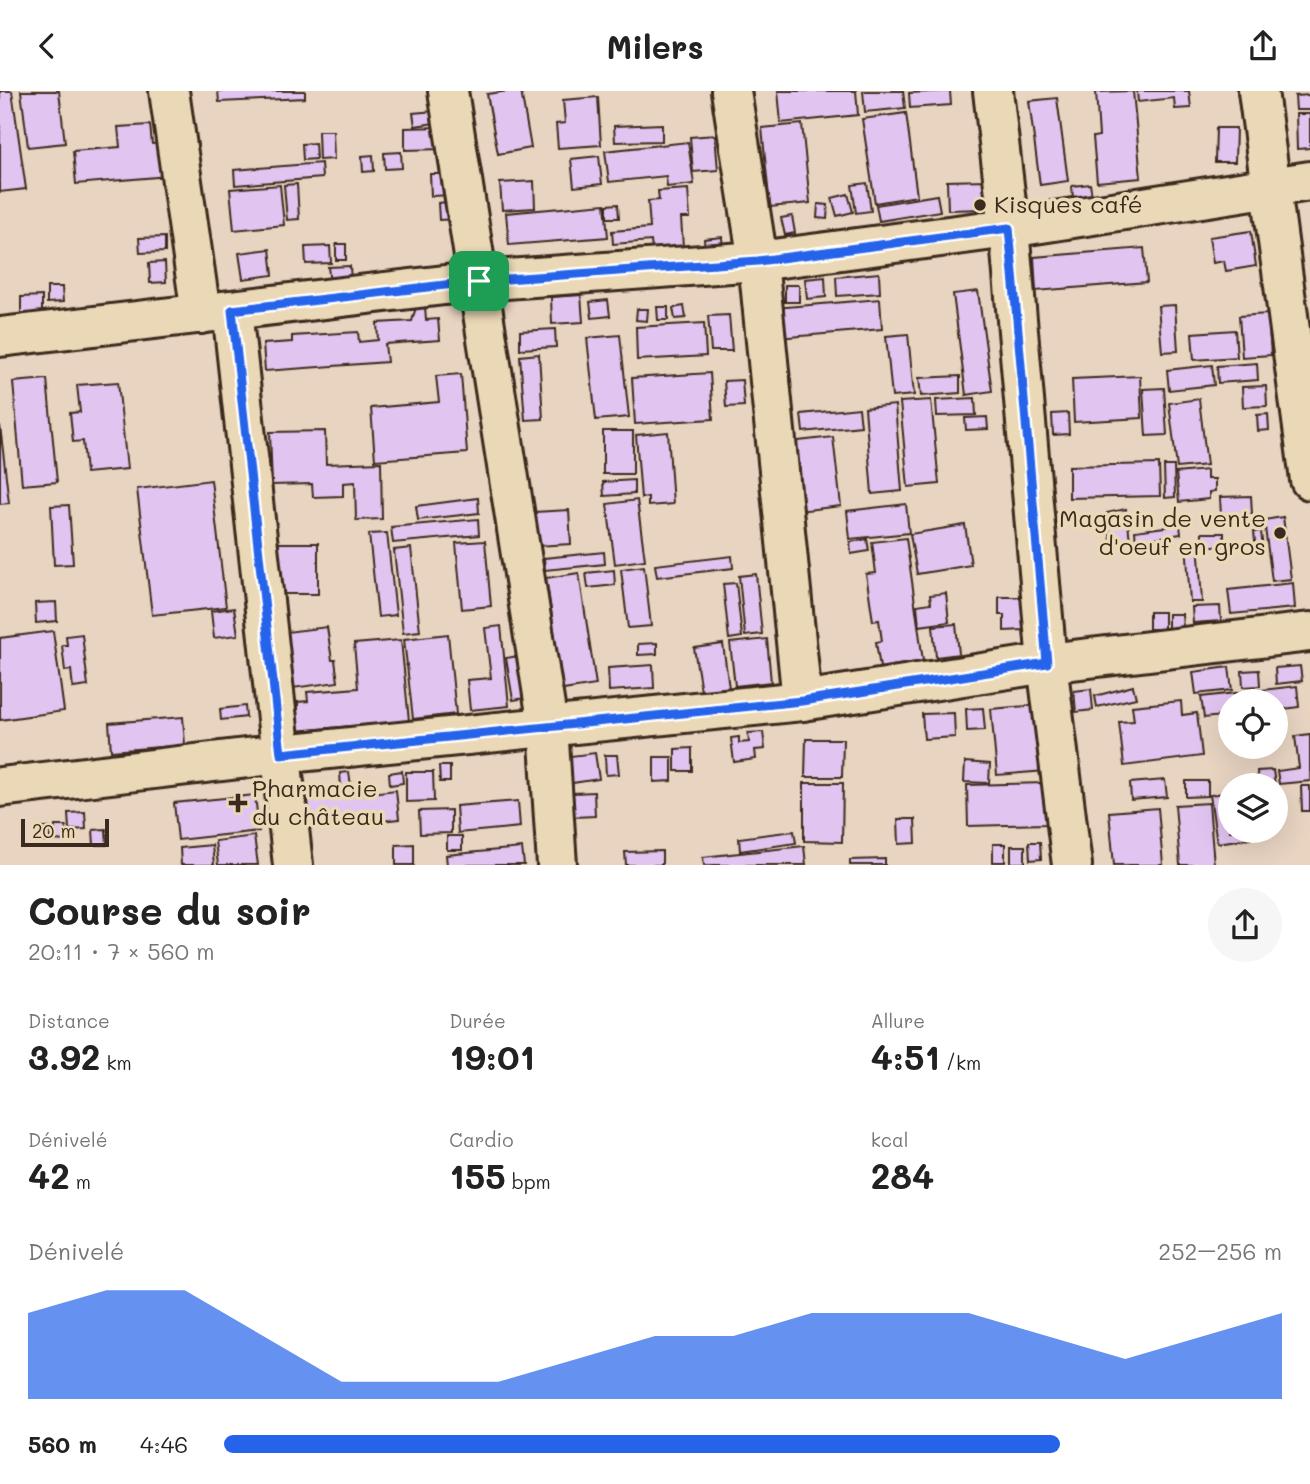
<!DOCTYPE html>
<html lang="fr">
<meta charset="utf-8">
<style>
:root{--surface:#fff;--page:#f6f6f6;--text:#222;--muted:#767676;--accent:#2563eb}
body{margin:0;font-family:Mali,sans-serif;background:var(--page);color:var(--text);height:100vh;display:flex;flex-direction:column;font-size:26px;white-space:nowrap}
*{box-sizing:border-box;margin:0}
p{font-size:23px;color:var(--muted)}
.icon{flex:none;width:38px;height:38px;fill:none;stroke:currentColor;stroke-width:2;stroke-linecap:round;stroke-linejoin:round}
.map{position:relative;height:774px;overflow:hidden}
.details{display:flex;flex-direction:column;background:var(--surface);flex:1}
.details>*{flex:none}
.fabs{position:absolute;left:1218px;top:598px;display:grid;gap:14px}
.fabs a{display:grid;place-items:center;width:70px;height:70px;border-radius:50%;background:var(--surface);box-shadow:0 7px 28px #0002;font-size:35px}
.scale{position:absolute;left:21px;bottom:18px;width:88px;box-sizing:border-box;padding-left:7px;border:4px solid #3b2a1e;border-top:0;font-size:19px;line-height:24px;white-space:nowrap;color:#3b2a1e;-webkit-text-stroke:5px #ebd8b6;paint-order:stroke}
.pin{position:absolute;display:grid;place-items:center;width:60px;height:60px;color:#fff;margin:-30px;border-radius:14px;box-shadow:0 4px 10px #0006}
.round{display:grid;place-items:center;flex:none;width:74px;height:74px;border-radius:37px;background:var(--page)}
.headline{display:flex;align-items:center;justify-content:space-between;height:119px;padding:0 28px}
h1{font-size:38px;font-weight:700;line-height:52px}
.metrics{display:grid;grid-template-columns:repeat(3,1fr);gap:10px;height:119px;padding:7px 28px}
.metrics div{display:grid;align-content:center}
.metrics b{font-size:35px;font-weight:700}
.metrics small{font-size:19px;font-weight:400}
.metrics p{font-size:19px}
.chart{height:196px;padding:14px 28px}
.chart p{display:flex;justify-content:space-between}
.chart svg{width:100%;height:126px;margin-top:7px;fill:var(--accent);opacity:.7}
ul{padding:0 28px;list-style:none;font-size:23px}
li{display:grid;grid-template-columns:112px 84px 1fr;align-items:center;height:52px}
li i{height:18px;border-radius:9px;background:var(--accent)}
header{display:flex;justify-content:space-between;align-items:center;height:91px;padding:0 28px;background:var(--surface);font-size:32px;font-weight:700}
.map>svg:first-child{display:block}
.building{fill:#e2c4f1;stroke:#3b2a1e;stroke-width:2}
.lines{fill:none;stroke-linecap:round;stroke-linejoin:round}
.minor-casing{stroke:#3b2a1e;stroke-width:44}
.minor{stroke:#ebd8b6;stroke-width:38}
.route-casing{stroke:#fff;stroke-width:14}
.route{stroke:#2563eb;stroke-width:9}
.poi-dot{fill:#3b2a1e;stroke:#ebd8b6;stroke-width:2.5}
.labels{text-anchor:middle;stroke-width:7;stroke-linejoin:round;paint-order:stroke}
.poi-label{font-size:24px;fill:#3b2a1e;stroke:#ebd8b6;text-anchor:start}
</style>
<header><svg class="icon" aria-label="back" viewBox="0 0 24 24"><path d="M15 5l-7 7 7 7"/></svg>Milers<svg class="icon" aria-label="share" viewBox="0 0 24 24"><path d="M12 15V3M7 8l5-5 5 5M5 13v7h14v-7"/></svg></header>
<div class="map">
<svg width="1310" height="774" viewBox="0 0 1310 774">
<rect width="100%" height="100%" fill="#e9d4c2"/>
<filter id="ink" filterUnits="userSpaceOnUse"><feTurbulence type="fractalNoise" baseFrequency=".0143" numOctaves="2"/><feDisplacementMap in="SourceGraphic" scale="14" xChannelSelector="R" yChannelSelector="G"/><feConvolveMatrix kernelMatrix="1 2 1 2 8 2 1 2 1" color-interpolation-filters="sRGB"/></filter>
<g filter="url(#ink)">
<!-- building -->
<g class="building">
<polygon points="0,0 12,0 26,98 0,101"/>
<polygon points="21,0 59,0 65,52 28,56"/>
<polygon points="218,0 305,0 305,7 219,11"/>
<polygon points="509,0 521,0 531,57 498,63 487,3"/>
<polygon points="778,0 856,0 858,24 781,32"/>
<polygon points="863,0 903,0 905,17 865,21"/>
<polygon points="950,0 951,14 910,17 909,2"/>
<polygon points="1133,0 1141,87 1097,91 1093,46 1099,45 1096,1"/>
<polygon points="1137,0 1189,0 1191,17 1175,18 1174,7 1138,11"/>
<polygon points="1310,4 1310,19 1296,19 1295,5"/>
<polygon points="598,6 601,54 558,57 556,33 565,32 563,9"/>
<polygon points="1057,7 1068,90 1040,94 1029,10"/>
<polygon points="434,20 435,32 415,35 413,22"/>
<polygon points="906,22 917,105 875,112 862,28"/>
<polygon points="1296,23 1310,23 1310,57 1297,58"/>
<polygon points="662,33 662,50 615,51 614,35"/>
<polygon points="802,33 810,112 770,116 762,37"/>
<polygon points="150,34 152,53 165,52 168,85 76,93 73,60 120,56 118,36"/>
<polygon points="443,36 443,58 405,59 405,37"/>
<polygon points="1216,37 1236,37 1235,71 1215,71"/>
<polygon points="318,40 333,40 334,68 319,69"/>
<polygon points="715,44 718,79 693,81 690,46"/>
<polygon points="688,51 694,93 667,96 666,85 609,91 605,60"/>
<polygon points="315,52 316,68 303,69 302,53"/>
<polygon points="401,61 402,77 385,78 384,62"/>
<polygon points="373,64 374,80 363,81 362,65"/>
<polygon points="599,65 602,93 574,96 571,68"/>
<polygon points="321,72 322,87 235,94 234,79"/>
<polygon points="430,83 453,83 454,104 431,105"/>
<polygon points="985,89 986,118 948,119 947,90"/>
<polygon points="534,90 535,117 502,119 500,92"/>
<polygon points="867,92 871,120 856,122 852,94"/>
<polygon points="297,93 299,128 287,129 284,94"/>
<polygon points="1090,93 1092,105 1073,107 1072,95"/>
<polygon points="280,94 284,134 234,139 230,98"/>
<polygon points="688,98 690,127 681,127 683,156 652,159 651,150 613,153 612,140 650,137 648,110 659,109 658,100"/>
<polygon points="848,103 853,121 837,125 832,107"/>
<polygon points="937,104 940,120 879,130 876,114"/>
<polygon points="457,110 459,128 439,129 438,112"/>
<polygon points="605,113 608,146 509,154 506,122"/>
<polygon points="618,113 619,127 607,127 607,114"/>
<polygon points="818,113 828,114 827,128 817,127"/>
<polygon points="792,125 795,142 785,144 781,127"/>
<polygon points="1251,140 1256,175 1226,180 1224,170 1213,172 1209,146"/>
<polygon points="165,146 165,161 140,162 139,147"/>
<polygon points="722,146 723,159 705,160 704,148"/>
<rect x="336" y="153" width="10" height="16"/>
<polygon points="330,155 331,172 306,173 305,156"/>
<polygon points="1144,157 1147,191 1036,200 1034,166"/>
<polygon points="270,158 273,184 243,188 239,162"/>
<polygon points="165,171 166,191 150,192 149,172"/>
<polygon points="350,175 351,190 330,192 328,176"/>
<polygon points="879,182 880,202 837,205 836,186"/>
<polygon points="825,186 826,206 807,208 805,188"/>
<rect x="785" y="194" width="14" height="17"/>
<polygon points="47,196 62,196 63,211 47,212"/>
<polygon points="978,200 992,300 966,304 953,203"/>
<polygon points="581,204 583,231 552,233 551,206"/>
<polygon points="42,205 42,222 21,222 21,206"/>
<polygon points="880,208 882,238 778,247 775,217"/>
<polygon points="608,209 610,225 592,227 590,211"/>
<polygon points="1175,214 1178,260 1162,261 1158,215"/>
<polygon points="684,215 686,227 675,228 673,217"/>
<polygon points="416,216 425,216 426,229 438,228 440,249 385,253 387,271 265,280 263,253 292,251 292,245 358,241 359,251 378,249 377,232 412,230"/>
<polygon points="657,216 668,216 668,229 658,229"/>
<polygon points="637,218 648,218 647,230 636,229"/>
<polygon points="1268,223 1271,264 1242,266 1239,225"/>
<polygon points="729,224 732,260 711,260 708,225"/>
<polygon points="704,232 706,265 637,269 636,236"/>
<polygon points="555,238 556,256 520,258 520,240"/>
<polygon points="1235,239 1237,266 1194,269 1192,242"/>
<polygon points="908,243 914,304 892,306 886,245"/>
<polygon points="620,244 629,326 596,329 587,247"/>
<polygon points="539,263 543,328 525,329 520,265"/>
<polygon points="1257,272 1258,289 1218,292 1217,275"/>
<polygon points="1212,274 1214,294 1169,299 1167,279"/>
<polygon points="710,282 713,328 635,333 632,287"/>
<polygon points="461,283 467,362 375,369 371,317 439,311 436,285"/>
<polygon points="960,285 960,302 921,305 919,287"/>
<polygon points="1140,285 1142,327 1074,331 1072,288"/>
<polygon points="47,288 57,391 22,394 13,291"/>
<polygon points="742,289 744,315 726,316 724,290"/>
<polygon points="118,291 127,378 86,382 83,350 73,351 70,322 80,321 77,294"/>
<polygon points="1266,295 1267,315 1243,316 1242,296"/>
<polygon points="1164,297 1167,344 1146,345 1143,298"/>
<polygon points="975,307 976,324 937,325 936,309"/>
<polygon points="1199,308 1207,374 1177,377 1169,312"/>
<polygon points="931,309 939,393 908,396 900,311"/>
<polygon points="895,314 902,400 872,403 865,317"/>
<polygon points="859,317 861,335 803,341 801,323"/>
<polygon points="1068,322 1069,343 1053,344 1052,323"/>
<polygon points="1268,323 1269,339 1258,340 1257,324"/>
<polygon points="987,326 988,338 966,339 965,327"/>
<polygon points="0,334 9,412 0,413"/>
<polygon points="325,340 326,373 381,371 382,428 356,429 355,391 343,392 343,405 313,406 312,393 272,394 270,341"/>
<rect x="603" y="340" width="30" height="43"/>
<polygon points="668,341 673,413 648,415 648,406 641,407 636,344"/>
<polygon points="833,346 841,415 798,420 790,351"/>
<polygon points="1159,373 1160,405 1069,407 1069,375"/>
<polygon points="1164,375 1174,375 1175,406 1165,407"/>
<polygon points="1207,379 1207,388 1215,388 1215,400 1209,401 1209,408 1179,411 1176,382"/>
<polygon points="211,389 226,516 152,524 137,398"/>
<polygon points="634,389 634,403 604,405 603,391"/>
<polygon points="1251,405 1252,423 1221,425 1220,406"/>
<polygon points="478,407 479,422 418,429 416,415"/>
<polygon points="637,409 645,469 615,473 607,413"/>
<polygon points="906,413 909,442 850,448 847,420"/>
<polygon points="69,414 73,473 54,474 51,415"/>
<polygon points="1126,418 1127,426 1108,429 1107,422"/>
<polygon points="569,419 571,453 536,455 534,421"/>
<polygon points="1283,426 1291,488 1272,490 1264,429"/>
<polygon points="478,428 479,444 393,452 391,436"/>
<polygon points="1128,431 1130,451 1111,452 1109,433"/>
<polygon points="965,434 971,474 917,483 910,443"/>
<polygon points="1180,434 1181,443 1136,450 1135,440"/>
<polygon points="1261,440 1263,459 1256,459 1254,441"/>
<polygon points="387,442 396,524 378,526 369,443"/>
<rect x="1202" y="442" width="22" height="13"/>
<polygon points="906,447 923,570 880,577 876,551 882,550 879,529 873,530 866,483 876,482 872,451"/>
<polygon points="867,448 869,460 851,463 850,451"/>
<polygon points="1198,449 1202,511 1190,511 1186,450"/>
<polygon points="485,450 491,515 462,518 456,452"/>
<polygon points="270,452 318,452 318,503 280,503"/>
<polygon points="411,457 420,540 403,542 394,459"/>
<polygon points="604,461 605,473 545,479 544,467"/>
<polygon points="732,465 733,477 657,486 655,474"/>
<polygon points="644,475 651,535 628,537 621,478"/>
<polygon points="614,479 615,494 588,497 586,482"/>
<polygon points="579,482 596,594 563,599 546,487"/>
<polygon points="756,483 762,543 745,545 739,485"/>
<polygon points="736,492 742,546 729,548 723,493"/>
<polygon points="1293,492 1295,517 1231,523 1228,499"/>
<polygon points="946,502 949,531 919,535 917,514 931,512 930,504"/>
<polygon points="999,506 1025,506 1025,539 1004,540 1004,524 999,524"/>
<polygon points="56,511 57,530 36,532 35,512"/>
<polygon points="1220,515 1221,530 1193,532 1192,516"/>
<polygon points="234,517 238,544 214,547 211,520"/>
<rect x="1149" y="521" width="15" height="17"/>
<polygon points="1168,523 1182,523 1183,540 1168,541"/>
<polygon points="956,533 959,563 936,566 933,535"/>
<polygon points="501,535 509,615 470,619 467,589 491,587 485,537"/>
<polygon points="327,536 332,569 335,569 338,591 293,597 286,541"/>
<polygon points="53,540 64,620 0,629 0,547"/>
<polygon points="82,543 88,595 73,597 71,579 65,580 62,554 67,554 66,545"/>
<polygon points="448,543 456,623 413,628 404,548"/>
<polygon points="767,548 771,591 735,595 730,552"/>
<polygon points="401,549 409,630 295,640 288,619 298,618 298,611 308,610 307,601 358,597 354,553"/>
<polygon points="657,552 657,563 638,564 638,553"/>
<polygon points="723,553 729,597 701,600 694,557"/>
<polygon points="525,564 532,606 513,609 506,567"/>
<polygon points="653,574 654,597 609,600 608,577"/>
<polygon points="1300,575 1302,590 1276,593 1275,577"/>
<polygon points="1229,576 1232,599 1196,603 1193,581"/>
<polygon points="1259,579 1260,595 1243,596 1242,580"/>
<polygon points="1133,595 1136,607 1097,616 1095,605"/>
<polygon points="1297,595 1299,616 1276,619 1276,611 1230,611 1230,624 1204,627 1201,606"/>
<polygon points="1091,598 1093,619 1076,621 1074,600"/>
<polygon points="1181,610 1182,624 1197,622 1202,665 1124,675 1119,631 1134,630 1132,615"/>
<polygon points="1039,614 1046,680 997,684 991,618"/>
<polygon points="245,615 246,626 221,629 220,618"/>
<polygon points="983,617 985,639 967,640 966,618"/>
<polygon points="954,622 955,646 924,648 922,623"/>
<polygon points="183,626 185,654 111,660 109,632"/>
<polygon points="763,641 765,658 755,659 756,668 734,671 731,647 739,646 739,652 749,651 748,642"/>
<polygon points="1310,643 1310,690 1279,693 1277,680 1299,677 1295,645"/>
<polygon points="806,648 843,648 842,686 805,686"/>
<polygon points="692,657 692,680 675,680 675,658"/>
<polygon points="595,662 599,688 566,693 562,666"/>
<polygon points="605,664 617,664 619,683 606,684"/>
<polygon points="654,666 672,666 672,690 654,691"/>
<polygon points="965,671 990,673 989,692 964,691"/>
<polygon points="439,675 450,675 450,691 440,691"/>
<polygon points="1273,679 1275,694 1258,695 1257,680"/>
<polygon points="402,680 403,692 390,694 389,682"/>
<polygon points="349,681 351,695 341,696 340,682"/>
<polygon points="406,681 433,681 434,710 406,711"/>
<polygon points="1165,689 1167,706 1131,709 1130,692"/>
<polygon points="1186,690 1208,690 1208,705 1186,706"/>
<polygon points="804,692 843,692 842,751 804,750"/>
<polygon points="1045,692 1046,733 968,735 967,694"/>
<polygon points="1301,695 1310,695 1310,720 1302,720"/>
<polygon points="396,699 399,728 311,737 308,709"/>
<polygon points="594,701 595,725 574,726 573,702"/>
<polygon points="1230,701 1230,740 1264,740 1265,745 1217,752 1210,704"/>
<polygon points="255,704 259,740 178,749 174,712"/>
<polygon points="518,710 520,736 458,742 456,715"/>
<polygon points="1209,712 1214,774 1180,774 1175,714"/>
<polygon points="1158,717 1163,774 1114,774 1109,721"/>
<polygon points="451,719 451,742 420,743 419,720"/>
<polygon points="85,721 86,738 69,739 68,722"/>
<polygon points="898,728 915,728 916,752 899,753"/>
<polygon points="55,735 66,735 65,750 54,749"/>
<rect x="37" y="737" width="13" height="14"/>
<polygon points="106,738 107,754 94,754 93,739"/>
<polygon points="794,740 796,752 740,760 739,747"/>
<polygon points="254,745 258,774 218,774 215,750"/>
<rect x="447" y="745" width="15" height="14"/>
<polygon points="1029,751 1040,751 1041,768 1030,769"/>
<polygon points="414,753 414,774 396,774 396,754"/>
<rect x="993" y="753" width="12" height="18"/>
<polygon points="212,754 214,774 181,774 180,757"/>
<polygon points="804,755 806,774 704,774 703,766"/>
<rect x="1011" y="755" width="14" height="17"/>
<polygon points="522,757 524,774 447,774 446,764"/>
<polygon points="662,760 662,774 626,774 625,761"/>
<polygon points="885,768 885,774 850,774 850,769"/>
</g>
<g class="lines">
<defs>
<g id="minor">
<polyline points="169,0 201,223"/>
<polyline points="448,0 548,635 557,774"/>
<polyline points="731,0 758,170 802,610"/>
<polyline points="993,0 1009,137 1047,572 1072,774"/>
<polyline points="1258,0 1310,389"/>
<polyline points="232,219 293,774"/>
<polyline points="0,246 479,190 758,170 1009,137 1310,90"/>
<polyline points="0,696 281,663 802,610 1047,572 1310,541"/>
</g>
</defs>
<!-- minor casing -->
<use href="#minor" class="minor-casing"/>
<!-- minor -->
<use href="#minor" class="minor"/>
</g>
</g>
<g class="lines" filter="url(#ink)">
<defs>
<polygon id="route" points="1009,137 1047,572 802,610 281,663 232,219 479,190 758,170"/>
</defs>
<!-- route casing -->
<use href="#route" class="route-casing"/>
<!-- route -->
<use href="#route" class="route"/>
</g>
<!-- markers -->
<g class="poi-dot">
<circle cx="980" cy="114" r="7"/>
<circle cx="1280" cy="442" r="7"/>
<path d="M234.5 701.5h7v7h7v7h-7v7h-7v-7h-7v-7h7z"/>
</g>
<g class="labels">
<!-- poi labels -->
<g class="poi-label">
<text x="994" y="122">Kisques café</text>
<text x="1266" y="436" text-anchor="end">Magasin de vente<tspan x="1266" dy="28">d'oeuf en gros</tspan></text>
<text x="252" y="706">Pharmacie<tspan x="252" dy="28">du château</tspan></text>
</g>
</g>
</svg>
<div class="fabs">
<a><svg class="icon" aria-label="locate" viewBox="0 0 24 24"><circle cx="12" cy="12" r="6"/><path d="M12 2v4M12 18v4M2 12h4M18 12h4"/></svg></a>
<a><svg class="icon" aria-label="layers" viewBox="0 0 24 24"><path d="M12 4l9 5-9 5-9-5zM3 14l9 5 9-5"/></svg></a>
</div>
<div class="scale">20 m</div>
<div class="pin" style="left:479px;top:190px;background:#1e9e55"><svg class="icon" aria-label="arrive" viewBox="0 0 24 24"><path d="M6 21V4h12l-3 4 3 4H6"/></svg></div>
</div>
<section class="details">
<div class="headline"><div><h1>Course du soir</h1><p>20:11 · 7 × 560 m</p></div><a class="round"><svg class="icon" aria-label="share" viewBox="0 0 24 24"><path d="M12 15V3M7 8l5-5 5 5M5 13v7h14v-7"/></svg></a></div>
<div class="metrics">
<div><p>Distance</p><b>3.92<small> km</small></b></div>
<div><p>Durée</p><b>19:01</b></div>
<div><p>Allure</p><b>4:51<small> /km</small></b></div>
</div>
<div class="metrics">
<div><p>Dénivelé</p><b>42<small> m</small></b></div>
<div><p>Cardio</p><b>155<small> bpm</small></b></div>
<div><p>kcal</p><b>284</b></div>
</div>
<div class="chart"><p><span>Dénivelé</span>252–256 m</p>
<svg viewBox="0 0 160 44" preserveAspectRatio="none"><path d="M0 44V14L10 6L20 6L30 22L40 38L50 38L60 38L70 30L80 22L90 22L100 14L110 14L120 14L130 22L140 30L150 22L160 14V44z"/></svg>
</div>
<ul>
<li><b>560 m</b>4:46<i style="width:79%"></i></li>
</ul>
</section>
